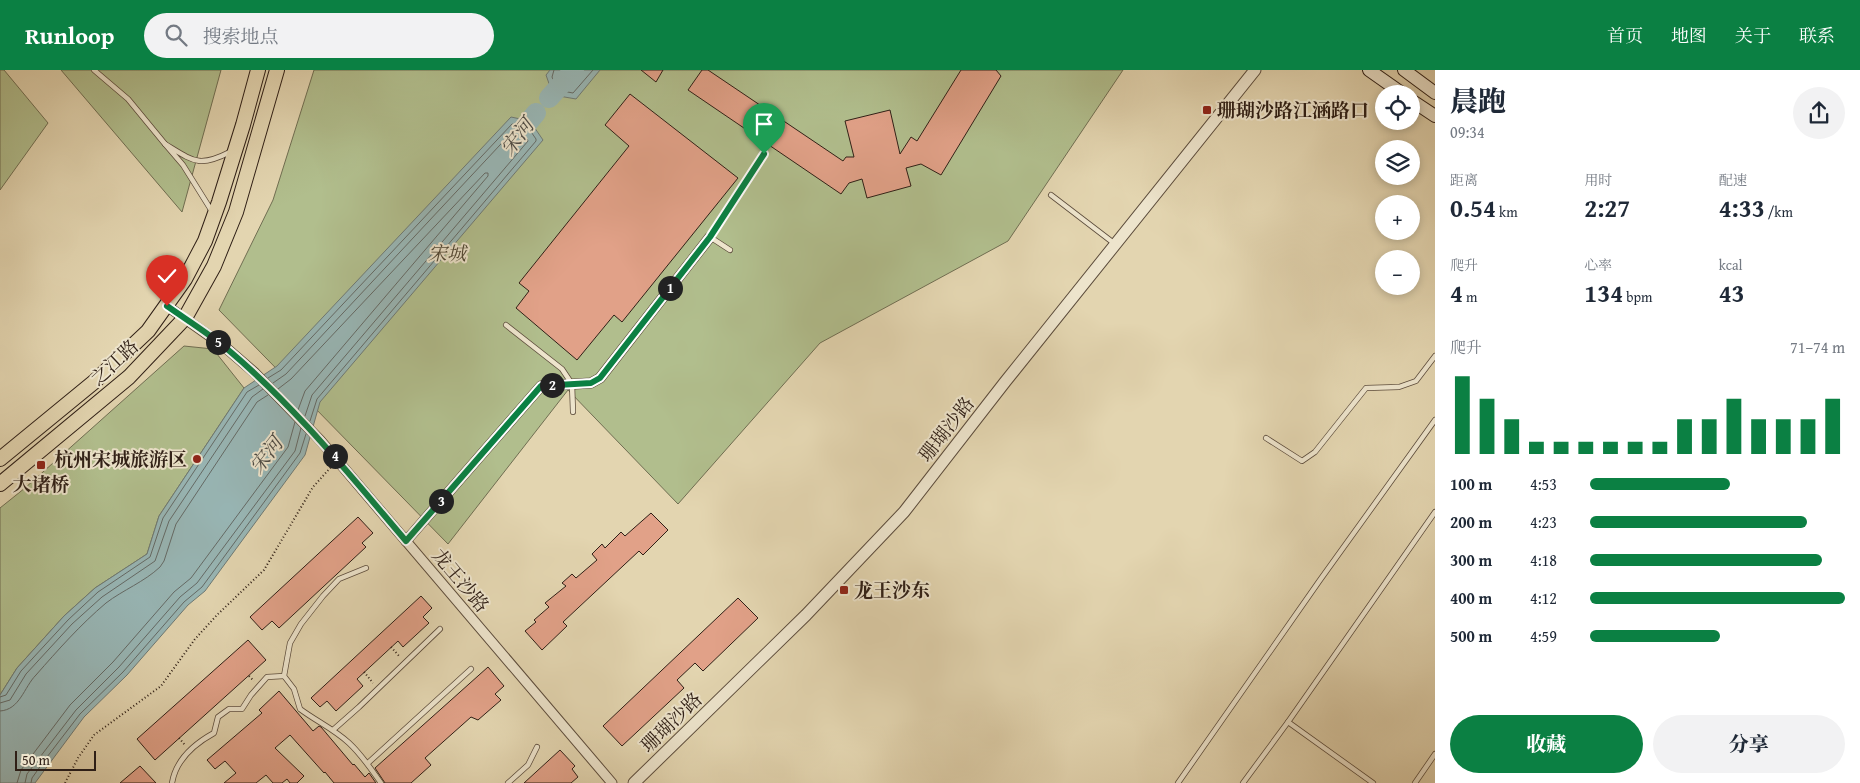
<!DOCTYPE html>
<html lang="zh">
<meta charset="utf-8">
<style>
:root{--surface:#fff;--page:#f2f2f3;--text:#1f2937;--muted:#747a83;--accent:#0b8043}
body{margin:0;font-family:"Gentium Book Plus","Noto Serif SC",serif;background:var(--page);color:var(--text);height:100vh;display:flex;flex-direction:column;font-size:19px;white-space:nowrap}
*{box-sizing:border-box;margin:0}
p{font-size:16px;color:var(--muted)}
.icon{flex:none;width:28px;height:28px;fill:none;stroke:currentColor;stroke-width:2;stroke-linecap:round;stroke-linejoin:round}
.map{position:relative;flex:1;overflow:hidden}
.side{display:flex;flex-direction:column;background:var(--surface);width:425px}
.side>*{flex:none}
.tools{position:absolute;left:1375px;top:15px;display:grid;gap:10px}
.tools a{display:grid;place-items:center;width:45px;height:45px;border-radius:50%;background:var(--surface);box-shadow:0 2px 8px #0003;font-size:25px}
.scale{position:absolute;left:15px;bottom:12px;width:81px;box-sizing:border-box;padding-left:5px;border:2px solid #2f1f16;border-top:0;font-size:14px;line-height:18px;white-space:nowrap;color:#2f1f16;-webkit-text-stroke:4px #ede4cc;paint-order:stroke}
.pin{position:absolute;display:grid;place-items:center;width:42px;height:42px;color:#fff;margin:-51px -21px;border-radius:50% 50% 50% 0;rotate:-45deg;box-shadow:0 0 5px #0007}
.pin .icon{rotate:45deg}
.km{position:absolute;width:25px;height:25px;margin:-12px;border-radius:50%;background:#222;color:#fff;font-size:14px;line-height:25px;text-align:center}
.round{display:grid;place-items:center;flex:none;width:52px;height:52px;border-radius:26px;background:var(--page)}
.headline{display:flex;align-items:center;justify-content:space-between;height:85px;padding:0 15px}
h1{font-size:28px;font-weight:800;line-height:38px}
.metrics{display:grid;grid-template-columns:repeat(3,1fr);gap:8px;height:85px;padding:5px 15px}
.metrics div{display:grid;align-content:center}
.metrics b{font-size:25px;font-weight:800}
.metrics small{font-size:14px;font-weight:400}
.metrics p{font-size:14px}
.chart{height:140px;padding:10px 15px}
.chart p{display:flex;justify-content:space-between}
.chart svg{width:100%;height:90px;margin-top:5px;stroke:var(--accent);stroke-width:6}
.action{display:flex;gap:10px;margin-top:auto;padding:10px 15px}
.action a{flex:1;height:58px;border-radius:30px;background:var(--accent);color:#fff;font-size:20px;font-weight:800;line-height:58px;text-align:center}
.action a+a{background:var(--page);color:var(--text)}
ul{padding:0 15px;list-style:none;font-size:16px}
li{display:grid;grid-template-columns:80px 60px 1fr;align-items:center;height:38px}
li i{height:12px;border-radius:6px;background:var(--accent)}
header{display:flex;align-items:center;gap:30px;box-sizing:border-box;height:70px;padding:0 25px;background:var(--accent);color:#fff}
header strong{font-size:24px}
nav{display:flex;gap:28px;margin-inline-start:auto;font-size:18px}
.search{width:350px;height:45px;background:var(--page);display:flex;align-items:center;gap:12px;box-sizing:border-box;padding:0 18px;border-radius:28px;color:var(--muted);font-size:19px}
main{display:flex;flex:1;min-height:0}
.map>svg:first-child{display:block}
.green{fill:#b1be8d;stroke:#706e52}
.water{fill:#98b6b5;stroke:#6e7a75}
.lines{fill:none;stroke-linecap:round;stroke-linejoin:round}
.shore{stroke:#646a66;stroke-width:1}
.river{stroke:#98b6b5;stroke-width:20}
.building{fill:#e1a188;stroke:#2f1f16}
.service-casing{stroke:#5c4c3c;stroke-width:6}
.minor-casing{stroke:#5c4c3c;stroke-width:11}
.tertiary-casing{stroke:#5c4c3c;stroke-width:13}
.secondary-casing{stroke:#2f1f16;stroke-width:14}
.primary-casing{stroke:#2f1f16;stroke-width:16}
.path{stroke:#2f1f16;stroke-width:2;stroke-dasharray:1 2.5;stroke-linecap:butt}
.service{stroke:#ede4cc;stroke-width:4.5}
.minor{stroke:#ede4cc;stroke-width:9}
.tertiary{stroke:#ede4cc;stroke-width:11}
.secondary{stroke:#ede4cc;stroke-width:12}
.primary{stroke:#e3d5b0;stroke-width:14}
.route-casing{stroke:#fff;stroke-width:10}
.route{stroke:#0b8043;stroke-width:6}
.poi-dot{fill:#8f2418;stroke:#ede4cc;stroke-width:2}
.labels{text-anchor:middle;stroke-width:4;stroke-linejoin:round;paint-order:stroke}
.poi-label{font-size:19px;font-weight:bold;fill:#2f1f16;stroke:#ede4cc;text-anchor:start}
.park-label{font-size:19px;font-style:italic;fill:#504734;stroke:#ede4cc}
.street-label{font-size:19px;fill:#2f1f16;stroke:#ede4cc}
.water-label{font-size:20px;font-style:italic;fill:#4e4c46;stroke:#ede4cc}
</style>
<header>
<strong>Runloop</strong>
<div class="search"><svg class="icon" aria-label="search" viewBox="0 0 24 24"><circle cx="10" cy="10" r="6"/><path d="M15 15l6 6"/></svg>搜索地点</div>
<nav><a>首页</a><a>地图</a><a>关于</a><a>联系</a></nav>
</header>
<main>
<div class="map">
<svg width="1435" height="713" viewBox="0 0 1435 713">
<rect width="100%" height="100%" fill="#e3d5b0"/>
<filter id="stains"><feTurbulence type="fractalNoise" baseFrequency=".004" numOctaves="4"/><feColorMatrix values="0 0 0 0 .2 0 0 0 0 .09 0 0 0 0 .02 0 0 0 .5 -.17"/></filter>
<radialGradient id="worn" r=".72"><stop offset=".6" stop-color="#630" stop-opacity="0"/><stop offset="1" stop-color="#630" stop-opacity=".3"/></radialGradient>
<!-- green -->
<g class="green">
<polygon points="0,0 4,0 48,53 0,120"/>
<polygon points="61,0 221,0 182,142"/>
<polygon points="314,0 1123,0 1008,171 820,273 678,434 568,320 448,474 219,240 273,130"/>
<polygon points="184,276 213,279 244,318 159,446 147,484 95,518 64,546 17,598 0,625 0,438 25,418"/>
</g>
<!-- water -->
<g class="water">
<polygon points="550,0 600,0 576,29 553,25 546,5"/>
<polygon points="511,47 530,51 543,70 320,332 305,385 205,521 188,535 127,605 84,647 35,713 0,713 0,625 17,598 64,546 95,518 147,484 159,446 244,318 277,296"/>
</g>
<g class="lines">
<!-- shore -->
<g class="shore">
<polyline points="554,0 552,7 557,20 573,23 593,0"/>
<polyline points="268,308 281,300 512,54 527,56 536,69 536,71 317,329 310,351"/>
<polyline points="273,313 286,304 514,60 524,61 528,71 312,325 305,346"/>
<polyline points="278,319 291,309 485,103 488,103 488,106 305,321 298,340"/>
<polyline points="0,627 6,625 21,601 68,550 98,522 150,487 163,448 247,322 259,315"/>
<polyline points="0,633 10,630 26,604 72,554 102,527 155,491 169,451 252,327 263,319"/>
<path d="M 0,641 C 20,640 24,617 36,605 C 58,580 80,555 106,533 C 123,520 144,512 160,497 L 164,491 L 176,454 L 257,332 L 268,325"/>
<polyline points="17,713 21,700 70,635 113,592 174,522 191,508 288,377 295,352"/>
<polyline points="25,713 27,704 76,640 119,597 180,527 197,513 295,381 301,358"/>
<polyline points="31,713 32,708 47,687 80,644 123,602 184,532 202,517 300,383 306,364"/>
</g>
<!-- river -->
<g class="river">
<polyline points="549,28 574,0"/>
<polyline points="513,71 536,43"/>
</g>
</g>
<!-- building -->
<g class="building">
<polygon points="641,0 663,0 656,12"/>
<polygon points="702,0 708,0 843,91 846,87 854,87 845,51 890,40 900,84 911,67 917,71 961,0 996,0 1001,6 941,105 921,94 906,98 911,116 867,128 862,109 849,113 841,124 688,20"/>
<polygon points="630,24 738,108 622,252 614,245 577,290 516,238 529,221 519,213 629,76 605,55"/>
<polygon points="651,443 668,460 643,485 639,481 563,552 567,556 542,580 525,561 536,552 534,550 549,537 545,533 566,516 562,513 572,504 576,508 597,490 592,484 602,474 605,478 621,462 625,466"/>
<polygon points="358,447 373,463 362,473 366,477 279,558 272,551 262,560 250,547"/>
<polygon points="421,526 432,538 423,547 429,553 403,577 398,571 357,609 363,616 336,641 327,631 320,637 311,628"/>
<polygon points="738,528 758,548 703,601 695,593 677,610 684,618 622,676 603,656"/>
<polygon points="248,570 266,590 155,690 137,669"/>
<polygon points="488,597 504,616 495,624 501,630 478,650 471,647 425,688 431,695 411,713 385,713 375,698"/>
<polygon points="279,621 313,661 319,656 321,657 353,695 354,694 365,707 369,703 376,713 334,713 325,702 324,703 290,665 275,678 304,706 297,713 290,713 287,709 282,713 273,713 266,705 256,713 224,713 236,703 225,691 215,699 207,690 262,643 259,640"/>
<polygon points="560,680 575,696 572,699 578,707 571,713 524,713"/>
<polygon points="140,696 156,713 120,713"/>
</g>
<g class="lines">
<defs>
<g id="service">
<polyline points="94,0 128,29 165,74"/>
<polyline points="1051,125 1115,174"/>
<path d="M 213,143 L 183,95 L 165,74 C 193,91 199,98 230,82"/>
<polyline points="730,180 710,167 764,84"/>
<polyline points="506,255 562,299 572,314 573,342"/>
<polyline points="1266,368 1302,391 1315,382 1366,318 1399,317 1416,311 1435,286"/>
<path d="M 366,498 L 339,509 L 323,526 L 301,554 L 290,573 L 284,606 L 294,619 L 300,639 C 316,651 334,659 349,673 C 362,685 371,699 381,713"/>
<polyline points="1288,652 1373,713"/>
<polyline points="333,660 359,637 440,559"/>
<polyline points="368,693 471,599"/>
<path d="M 172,713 C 176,689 194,674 214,663 L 218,647 L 229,639 L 242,639 L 251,625 L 267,607 L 284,606"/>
<polyline points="508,713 528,695 537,677"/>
<polyline points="1178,713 1320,510 1435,350"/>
<polyline points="1243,713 1288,652 1435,442"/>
<polyline points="1415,713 1435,684"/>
</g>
<g id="minor">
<polyline points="167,236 225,277 255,303 320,370 612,713"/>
<polyline points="406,471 541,316 591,313 600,308 710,167"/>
</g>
<polyline id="tertiary" points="634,713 806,545 904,442 1005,312 1255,0"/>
<g id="secondary">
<polyline points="1369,0 1403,24"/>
<polyline points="1404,0 1435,23"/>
<polyline points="1411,30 1435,46"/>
</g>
<g id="primary">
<polyline points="0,389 94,312 148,261 185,209 205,171 219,132 243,55 258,0"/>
<polyline points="0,414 129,307 185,248 214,196 236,142 277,0"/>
</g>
</defs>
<!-- service casing -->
<use href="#service" class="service-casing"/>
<!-- minor casing -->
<use href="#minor" class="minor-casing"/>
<!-- tertiary casing -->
<use href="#tertiary" class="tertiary-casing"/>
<!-- secondary casing -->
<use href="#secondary" class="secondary-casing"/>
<!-- primary casing -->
<use href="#primary" class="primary-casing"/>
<!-- path -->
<g class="path">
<polyline points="391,577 400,587"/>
<polyline points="364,602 373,613"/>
<polyline points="249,606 254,611"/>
<polyline points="179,668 185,675"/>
<polyline points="65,713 78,688 94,665 161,616 195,569 217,545 264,500 313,417 331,397"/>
</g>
<!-- service -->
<use href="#service" class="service"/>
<!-- minor -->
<use href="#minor" class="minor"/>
<!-- tertiary -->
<use href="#tertiary" class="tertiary"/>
<!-- secondary -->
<use href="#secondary" class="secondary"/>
<!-- primary -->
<use href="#primary" class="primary"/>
</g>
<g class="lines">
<defs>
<path id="route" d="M 167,236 C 187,250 208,263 226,278 C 294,335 349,404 406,471 L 541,316 L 591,313 L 600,308 L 710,167 L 764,84"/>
</defs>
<!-- route casing -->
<use href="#route" class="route-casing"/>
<!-- route -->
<use href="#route" class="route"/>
</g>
<!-- markers -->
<g class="poi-dot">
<rect x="1202" y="35" width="10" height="10" rx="2.5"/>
<circle cx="197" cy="389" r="5"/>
<rect x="36" y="390" width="10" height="10" rx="2.5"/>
<rect x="839" y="515" width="10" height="10" rx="2.5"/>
</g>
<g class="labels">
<!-- poi labels -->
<g class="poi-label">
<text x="1217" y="47">珊瑚沙路江涵路口</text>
<text x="187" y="396" text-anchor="end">杭州宋城旅游区</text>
<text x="41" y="421" text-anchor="middle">大诸桥</text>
<text x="854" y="527">龙王沙东</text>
</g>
<!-- park labels -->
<g class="park-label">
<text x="447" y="190">宋城</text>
</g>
<!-- street labels -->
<g class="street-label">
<text transform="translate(114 292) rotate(-43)" y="7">之江路</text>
<text transform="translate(946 359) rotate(-52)" y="7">珊瑚沙路</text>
<text transform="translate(461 510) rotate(50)" y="7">龙王沙路</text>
<text transform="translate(671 652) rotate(-44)" y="7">珊瑚沙路</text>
</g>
<!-- water labels -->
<g class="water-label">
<text transform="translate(517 67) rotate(-52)" y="7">宋河</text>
<text transform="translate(266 385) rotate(-52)" y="7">宋河</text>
</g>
</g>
<rect width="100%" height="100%" filter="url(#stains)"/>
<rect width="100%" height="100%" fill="url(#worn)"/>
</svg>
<div class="tools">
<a><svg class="icon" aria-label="locate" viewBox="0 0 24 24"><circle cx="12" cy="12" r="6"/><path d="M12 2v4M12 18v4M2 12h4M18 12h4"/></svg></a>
<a><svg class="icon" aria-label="layers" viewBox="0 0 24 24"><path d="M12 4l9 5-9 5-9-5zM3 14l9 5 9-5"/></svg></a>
<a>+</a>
<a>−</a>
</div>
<div class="scale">50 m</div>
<div class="pin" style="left:764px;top:84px;background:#1e9e55"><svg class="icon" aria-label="arrive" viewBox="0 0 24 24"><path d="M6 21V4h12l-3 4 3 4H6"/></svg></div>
<div class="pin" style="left:167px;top:236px;background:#d93025"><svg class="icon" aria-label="check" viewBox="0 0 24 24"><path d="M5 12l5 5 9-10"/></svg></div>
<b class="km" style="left:670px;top:218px">1</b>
<b class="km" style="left:552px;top:315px">2</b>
<b class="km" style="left:441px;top:431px">3</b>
<b class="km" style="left:335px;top:386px">4</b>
<b class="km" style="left:218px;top:272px">5</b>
</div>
<section class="side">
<div class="headline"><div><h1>晨跑</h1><p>09:34</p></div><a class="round"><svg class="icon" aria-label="share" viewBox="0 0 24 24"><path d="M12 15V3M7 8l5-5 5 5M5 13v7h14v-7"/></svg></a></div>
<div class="metrics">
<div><p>距离</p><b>0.54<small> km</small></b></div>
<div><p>用时</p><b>2:27</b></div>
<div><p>配速</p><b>4:33<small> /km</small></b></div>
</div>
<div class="metrics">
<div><p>爬升</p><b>4<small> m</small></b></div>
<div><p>心率</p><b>134<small> bpm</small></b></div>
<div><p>kcal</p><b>43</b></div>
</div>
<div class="chart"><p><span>爬升</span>71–74 m</p>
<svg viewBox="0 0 160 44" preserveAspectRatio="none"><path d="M5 44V6M15 44V17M25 44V27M35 44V38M45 44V38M55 44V38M65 44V38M75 44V38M85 44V38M95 44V27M105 44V27M115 44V17M125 44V27M135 44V27M145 44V27M155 44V17"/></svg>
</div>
<ul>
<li><b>100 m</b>4:53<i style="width:55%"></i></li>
<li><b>200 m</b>4:23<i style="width:85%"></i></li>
<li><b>300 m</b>4:18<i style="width:91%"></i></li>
<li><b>400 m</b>4:12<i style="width:100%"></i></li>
<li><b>500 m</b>4:59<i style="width:51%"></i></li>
</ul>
<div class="action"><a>收藏</a><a>分享</a></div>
</section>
</main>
